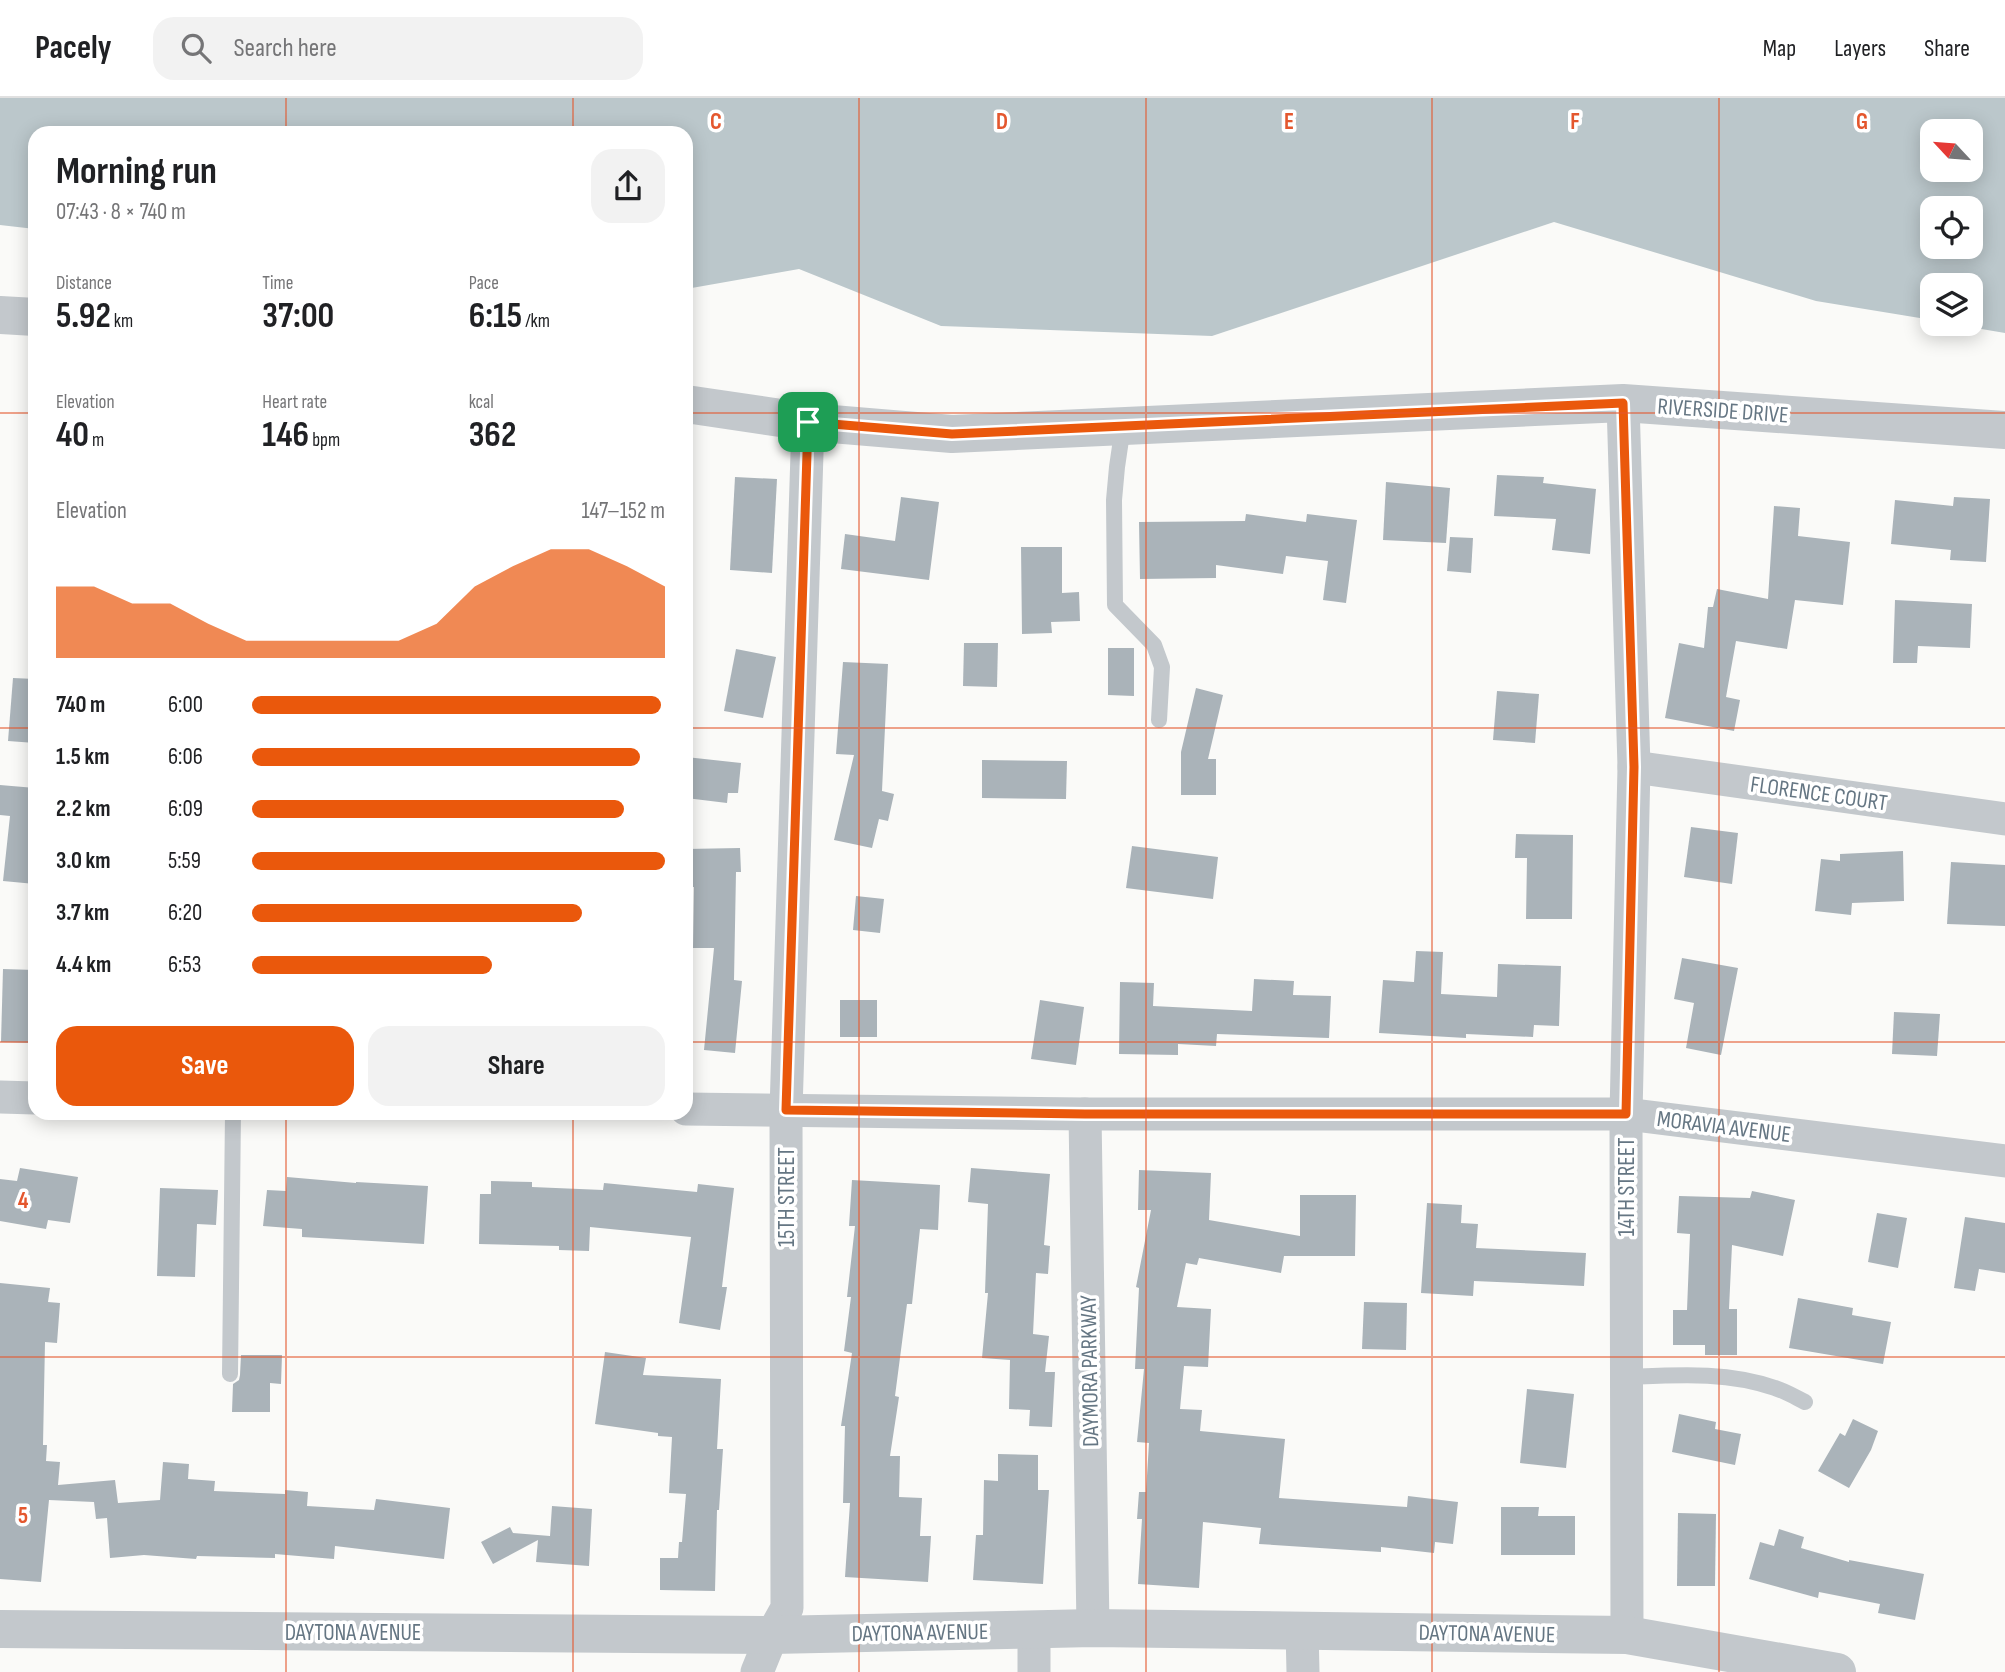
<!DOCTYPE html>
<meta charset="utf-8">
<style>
:root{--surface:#fff;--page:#f2f2f2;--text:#202124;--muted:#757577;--line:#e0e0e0;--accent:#ea580c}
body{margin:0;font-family:"Sofia Sans Condensed",sans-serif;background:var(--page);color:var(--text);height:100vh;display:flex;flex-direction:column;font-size:26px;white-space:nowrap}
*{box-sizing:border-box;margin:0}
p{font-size:23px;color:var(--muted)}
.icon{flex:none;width:38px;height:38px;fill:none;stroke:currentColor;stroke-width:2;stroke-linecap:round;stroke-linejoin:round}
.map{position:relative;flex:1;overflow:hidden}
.panel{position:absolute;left:28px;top:28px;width:665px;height:994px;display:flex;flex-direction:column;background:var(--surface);border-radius:21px;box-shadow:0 4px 18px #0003}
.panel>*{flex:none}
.needle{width:46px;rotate:296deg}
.controls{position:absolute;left:1920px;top:21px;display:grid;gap:14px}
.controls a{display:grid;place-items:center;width:63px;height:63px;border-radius:14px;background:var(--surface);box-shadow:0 4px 18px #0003;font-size:35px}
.pin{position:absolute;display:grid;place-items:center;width:60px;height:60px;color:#fff;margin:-30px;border-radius:14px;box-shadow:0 4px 10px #0006}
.round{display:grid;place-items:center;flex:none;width:74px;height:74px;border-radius:21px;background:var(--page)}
.overview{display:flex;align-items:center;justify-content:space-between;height:119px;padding:0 28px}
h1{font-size:38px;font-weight:700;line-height:52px}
.stats{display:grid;grid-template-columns:repeat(3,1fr);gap:10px;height:119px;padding:7px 28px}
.stats div{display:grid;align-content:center}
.stats b{font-size:35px;font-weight:700}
.stats small{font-size:19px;font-weight:400}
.stats p{font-size:19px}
.chart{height:196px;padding:14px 28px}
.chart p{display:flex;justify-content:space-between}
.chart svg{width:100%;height:126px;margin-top:7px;fill:var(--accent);opacity:.7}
.button{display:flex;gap:14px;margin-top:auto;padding:14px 28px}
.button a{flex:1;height:80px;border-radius:21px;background:var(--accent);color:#fff;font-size:28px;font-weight:700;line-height:80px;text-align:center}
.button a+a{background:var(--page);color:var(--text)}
ul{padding:0 28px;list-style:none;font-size:23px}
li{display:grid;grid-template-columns:112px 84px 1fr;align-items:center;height:52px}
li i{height:18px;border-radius:9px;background:var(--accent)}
header{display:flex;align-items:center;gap:42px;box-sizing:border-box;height:98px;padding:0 35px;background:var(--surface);border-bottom:2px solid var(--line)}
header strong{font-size:33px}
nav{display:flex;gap:38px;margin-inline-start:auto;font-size:24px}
.search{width:490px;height:63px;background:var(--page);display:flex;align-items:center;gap:18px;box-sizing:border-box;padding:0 24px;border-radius:21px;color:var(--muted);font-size:26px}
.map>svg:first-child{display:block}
.water{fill:#bbc7cb;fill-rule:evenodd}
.building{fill:#aab3b9}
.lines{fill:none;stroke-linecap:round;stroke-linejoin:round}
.service{stroke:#c3c8cc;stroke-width:16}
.minor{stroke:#c3c8cc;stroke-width:33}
.tertiary{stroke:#c3c8cc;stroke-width:38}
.route-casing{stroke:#fff;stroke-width:14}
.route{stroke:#ea580c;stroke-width:9}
.grid{fill:none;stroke:#e4572e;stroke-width:2;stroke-opacity:0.55}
.labels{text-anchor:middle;stroke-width:7;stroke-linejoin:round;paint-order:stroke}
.street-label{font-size:23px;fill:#657683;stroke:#fff}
.grid-label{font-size:23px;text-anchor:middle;font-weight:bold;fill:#e4572e;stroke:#fff;stroke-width:7;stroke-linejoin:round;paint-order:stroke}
</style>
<header>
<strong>Pacely</strong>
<div class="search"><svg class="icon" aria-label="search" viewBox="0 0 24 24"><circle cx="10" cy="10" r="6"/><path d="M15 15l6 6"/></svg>Search here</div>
<nav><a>Map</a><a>Layers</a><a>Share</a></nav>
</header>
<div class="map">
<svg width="2005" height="1574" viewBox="0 0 2005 1574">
<rect width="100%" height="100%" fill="#fafaf8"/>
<!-- water -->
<path class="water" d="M 0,0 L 2005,0 L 2005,235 L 1952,226 L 1970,226 L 1970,187 L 1932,187 L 1932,222 L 1816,203 L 1554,124 L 1212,238 L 941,228 L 799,171 L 686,191 L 686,35 L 35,35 L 35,131 L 0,127 ZM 1932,33 L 1970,33 L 1970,72 L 1932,72 ZM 1932,110 L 1970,110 L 1970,149 L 1932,149 Z"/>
<!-- building -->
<g class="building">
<polygon points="1497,377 1544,379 1543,385 1596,391 1590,456 1552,452 1556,421 1494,418"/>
<polygon points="735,379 777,381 772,475 730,472"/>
<polygon points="1386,384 1450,390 1446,445 1383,442"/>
<polygon points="901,399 939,404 929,482 841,471 845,436 895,443"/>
<polygon points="1954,399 1990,401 1986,464 1950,462 1951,452 1891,446 1895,402 1953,408"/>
<polygon points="1774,408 1800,410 1798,438 1850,444 1843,507 1795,502 1787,551 1736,543 1726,599 1740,602 1734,633 1665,620 1679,545 1704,550 1708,509 1713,509 1717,491 1768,501"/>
<polygon points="1246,416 1306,424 1307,416 1357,422 1346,505 1323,502 1328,463 1286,458 1283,476 1216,467 1216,480 1140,481 1139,424 1245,423"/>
<polygon points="1450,439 1473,440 1471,475 1447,473"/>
<polygon points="1021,449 1062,449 1062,495 1079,494 1080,523 1051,524 1052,535 1022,536"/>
<polygon points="1895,502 1972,506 1970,550 1918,548 1917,565 1893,565"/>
<polygon points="964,545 998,545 997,589 963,588"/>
<polygon points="1108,550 1134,550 1134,598 1108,597"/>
<polygon points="736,551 776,559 763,620 724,613"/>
<polygon points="843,564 888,566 882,693 894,696 888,723 879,721 872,750 834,742 854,657 836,656"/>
<polygon points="13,580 35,581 35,645 8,643"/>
<polygon points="1196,590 1223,597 1208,661 1216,661 1216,697 1181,697 1181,654"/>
<polygon points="1497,593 1539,596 1535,645 1493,642"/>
<polygon points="686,659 741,665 738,695 728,695 727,705 686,700"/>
<polygon points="982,662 1067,663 1066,701 982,700"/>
<polygon points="0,687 35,690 35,786 3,783 10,718 0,717"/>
<polygon points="1691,729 1738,735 1732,786 1684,779"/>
<polygon points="1516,736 1573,737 1572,821 1526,821 1527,760 1515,760"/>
<polygon points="1132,748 1218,759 1213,801 1126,790"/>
<polygon points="740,750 741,774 736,774 734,882 742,883 735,955 704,952 714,850 693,850 694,789 686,790 686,751"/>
<polygon points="1903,753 1904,803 1852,805 1851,817 1815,813 1821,761 1840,763 1840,756"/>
<polygon points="1951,764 2005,767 2005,828 1947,826"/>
<polygon points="856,798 884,801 880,835 853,832"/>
<polygon points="1416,853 1443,854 1441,896 1497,899 1498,866 1561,868 1559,928 1534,927 1533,939 1466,936 1466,940 1379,935 1383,882 1414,884"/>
<polygon points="1682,860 1738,870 1721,957 1686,950 1694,905 1674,901"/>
<polygon points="3,871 35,872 35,945 1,944"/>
<polygon points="1254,881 1294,883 1293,897 1331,898 1329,940 1217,936 1216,948 1178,946 1178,957 1119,956 1120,884 1154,885 1153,908 1252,913"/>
<rect x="840" y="902" width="37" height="37"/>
<polygon points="1040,902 1084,909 1076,967 1031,961"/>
<polygon points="1894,914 1940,916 1937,958 1892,956"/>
<polygon points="20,1070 78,1079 70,1125 48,1122 46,1131 0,1123 0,1081 17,1083"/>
<polygon points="971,1070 1050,1076 1044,1147 1050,1148 1048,1176 1036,1175 1033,1236 1049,1238 1045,1274 1055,1274 1052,1329 1029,1328 1030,1312 1009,1311 1010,1262 982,1260 988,1195 985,1195 988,1106 968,1104"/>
<polygon points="1139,1072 1211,1075 1209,1122 1300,1138 1300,1097 1356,1097 1355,1158 1284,1158 1281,1175 1199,1160 1197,1167 1186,1165 1177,1209 1211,1211 1208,1269 1184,1268 1180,1311 1202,1312 1200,1333 1285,1341 1279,1400 1407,1409 1408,1398 1458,1404 1453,1446 1435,1444 1434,1455 1381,1449 1381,1454 1259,1446 1261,1430 1203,1424 1199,1490 1138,1486 1142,1421 1137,1421 1139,1394 1146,1394 1149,1345 1137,1344 1144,1271 1135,1271 1139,1190 1136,1189 1151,1112 1138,1112"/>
<polygon points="287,1079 356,1085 356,1084 428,1088 424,1146 302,1139 302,1131 263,1128 267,1092 286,1093"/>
<polygon points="852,1082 940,1087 938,1132 920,1131 912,1206 907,1206 895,1298 899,1299 890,1358 900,1358 899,1399 922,1400 920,1438 931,1438 928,1484 845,1479 850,1405 843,1405 845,1328 841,1328 852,1255 844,1253 851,1199 847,1199 855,1128 849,1128"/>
<polygon points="491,1083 532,1084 532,1089 603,1092 604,1085 697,1094 698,1086 734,1090 722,1189 727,1189 720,1232 679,1225 691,1139 590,1129 589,1153 559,1152 559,1148 479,1146 480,1096 491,1096"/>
<polygon points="160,1090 218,1092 216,1127 197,1126 195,1179 157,1178"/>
<polygon points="1752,1093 1795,1102 1783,1158 1732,1147 1729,1211 1737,1211 1737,1257 1705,1257 1705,1247 1673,1247 1673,1212 1687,1212 1690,1136 1677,1135 1679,1098 1750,1100"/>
<polygon points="1427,1105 1462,1107 1461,1125 1478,1126 1476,1150 1586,1155 1584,1188 1474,1183 1473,1198 1421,1195"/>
<polygon points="1877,1115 1907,1120 1898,1170 1868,1164"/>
<polygon points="1965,1119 2005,1125 2005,1175 1979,1171 1975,1193 1954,1190"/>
<polygon points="0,1185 50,1190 48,1204 60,1205 57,1245 45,1244 43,1347 47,1347 46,1363 60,1364 58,1387 115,1382 118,1405 160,1402 163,1364 189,1366 188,1381 215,1383 214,1393 285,1396 285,1392 308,1394 307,1408 374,1412 376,1401 450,1410 444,1461 335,1448 334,1461 275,1456 275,1460 197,1458 196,1461 144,1457 110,1460 107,1420 96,1421 94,1404 49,1402 41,1484 0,1481"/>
<polygon points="1798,1200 1853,1210 1852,1217 1891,1224 1883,1266 1789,1250"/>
<polygon points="1364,1204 1407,1205 1406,1252 1362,1251"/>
<polygon points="605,1254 646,1260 643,1277 721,1281 717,1351 723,1351 719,1412 717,1412 715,1493 660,1492 660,1460 678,1460 679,1444 682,1444 686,1396 669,1395 672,1339 658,1338 658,1335 595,1326"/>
<polygon points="241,1257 282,1257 281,1286 270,1285 270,1314 232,1314 233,1286 239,1282 240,1277"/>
<polygon points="1527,1291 1574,1296 1566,1370 1520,1365"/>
<polygon points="1679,1316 1716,1324 1715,1331 1741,1336 1735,1367 1672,1354"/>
<polygon points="1853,1321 1878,1333 1871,1352 1849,1390 1818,1373 1840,1335 1845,1338"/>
<polygon points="998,1356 1038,1357 1038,1392 1049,1392 1043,1486 973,1482 976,1437 983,1437 984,1382 998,1383"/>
<polygon points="552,1408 592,1411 589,1468 536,1464 538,1442 493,1466 481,1444 510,1429 513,1435 550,1438"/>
<polygon points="1501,1409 1539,1409 1538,1418 1575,1418 1575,1457 1501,1457"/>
<polygon points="1678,1415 1716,1416 1715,1488 1677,1488"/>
<polygon points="1779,1431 1804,1439 1801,1450 1849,1464 1849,1462 1924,1476 1915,1522 1878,1515 1880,1506 1819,1494 1818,1500 1749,1481 1760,1444 1774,1448"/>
</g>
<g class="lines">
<!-- service -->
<g class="service">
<polyline points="1123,328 1117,369 1114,402 1115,507 1154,547 1162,569 1159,622"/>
<polyline points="230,1276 233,1015"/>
<path d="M 1626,1279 C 1676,1277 1727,1273 1775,1290 C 1785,1293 1795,1299 1805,1304"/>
</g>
<!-- minor -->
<g class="minor">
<polyline points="1623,305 1634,669 1626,1016 1627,1537"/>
<polyline points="1634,669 2005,721"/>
<polyline points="0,999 35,1000"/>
<polyline points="686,1011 1085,1016 1626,1016 2005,1063"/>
<polyline points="1085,1016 1093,1530"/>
<polyline points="1302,1532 1303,1574"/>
<polyline points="757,1574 772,1537 787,1510 786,1012 808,324"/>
<polyline points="1034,1574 1034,1532"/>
</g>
<!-- tertiary -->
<g class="tertiary">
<polyline points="0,217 35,219"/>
<polyline points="686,306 808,324 952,336 1623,305 2005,332"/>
<polyline points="0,1531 772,1537 1093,1530 1627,1537 1837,1574"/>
</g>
</g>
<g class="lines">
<defs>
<polygon id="route" points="1623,305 1634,669 1626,1016 1085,1016 786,1012 808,324 952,336"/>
</defs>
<!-- route casing -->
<use href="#route" class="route-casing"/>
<!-- route -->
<use href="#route" class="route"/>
</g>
<!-- grid -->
<path class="grid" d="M 286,0 L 286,35M 573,0 L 573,35M 859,0 L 859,1574M 1146,0 L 1146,1574M 1432,0 L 1432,1574M 1719,0 L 1719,1574M 0,315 L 35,315M 686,315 L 2005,315M 0,630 L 35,630M 686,630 L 2005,630M 0,944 L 35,944M 686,944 L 2005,944M 286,1015 L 286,1574M 573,1015 L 573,1574M 0,1259 L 2005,1259"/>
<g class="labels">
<!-- street labels -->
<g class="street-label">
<text transform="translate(1723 312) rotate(4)" y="8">RIVERSIDE DRIVE</text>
<text transform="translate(1819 695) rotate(8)" y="8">FLORENCE COURT</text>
<text transform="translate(1724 1028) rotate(7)" y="8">MORAVIA AVENUE</text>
<text transform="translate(1626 1089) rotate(-90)" y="8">14TH STREET</text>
<text transform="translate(786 1099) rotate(-90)" y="8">15TH STREET</text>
<text transform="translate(1089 1273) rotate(-91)" y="8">DAYMORA PARKWAY</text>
<text x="353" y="1542">DAYTONA AVENUE</text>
<text transform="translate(920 1534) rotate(-1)" y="8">DAYTONA AVENUE</text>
<text transform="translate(1487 1535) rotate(1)" y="8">DAYTONA AVENUE</text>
</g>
</g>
<g class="grid-label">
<text x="716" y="31">C</text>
<text x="1002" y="31">D</text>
<text x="1289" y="31">E</text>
<text x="1575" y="31">F</text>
<text x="1862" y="31">G</text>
<text x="23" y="1110">4</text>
<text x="23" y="1425">5</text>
</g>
</svg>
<div class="controls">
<a><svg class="needle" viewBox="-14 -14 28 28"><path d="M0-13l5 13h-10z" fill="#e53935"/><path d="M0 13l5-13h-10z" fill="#757577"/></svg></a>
<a><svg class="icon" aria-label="locate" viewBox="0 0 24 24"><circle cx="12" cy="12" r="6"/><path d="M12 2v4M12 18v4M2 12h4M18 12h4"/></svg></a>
<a><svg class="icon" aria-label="layers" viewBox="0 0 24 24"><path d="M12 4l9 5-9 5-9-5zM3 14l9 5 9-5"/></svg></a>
</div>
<div class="pin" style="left:808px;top:324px;background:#1e9e55"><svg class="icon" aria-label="arrive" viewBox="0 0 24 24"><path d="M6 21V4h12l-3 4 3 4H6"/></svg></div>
<section class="panel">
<div class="overview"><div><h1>Morning run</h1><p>07:43 · 8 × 740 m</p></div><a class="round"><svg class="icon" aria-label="share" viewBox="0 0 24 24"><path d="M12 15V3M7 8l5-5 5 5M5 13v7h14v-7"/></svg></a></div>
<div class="stats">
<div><p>Distance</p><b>5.92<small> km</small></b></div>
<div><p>Time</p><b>37:00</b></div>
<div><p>Pace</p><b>6:15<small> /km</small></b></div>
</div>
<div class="stats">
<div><p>Elevation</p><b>40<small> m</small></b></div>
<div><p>Heart rate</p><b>146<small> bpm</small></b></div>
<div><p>kcal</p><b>362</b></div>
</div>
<div class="chart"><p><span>Elevation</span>147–152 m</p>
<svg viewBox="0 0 160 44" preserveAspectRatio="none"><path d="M0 44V19L10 19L20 25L30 25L40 32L50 38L60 38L70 38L80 38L90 38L100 32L110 19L120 12L130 6L140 6L150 12L160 19V44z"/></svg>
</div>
<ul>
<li><b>740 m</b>6:00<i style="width:99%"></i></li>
<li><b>1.5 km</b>6:06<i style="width:94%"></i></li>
<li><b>2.2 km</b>6:09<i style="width:90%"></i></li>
<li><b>3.0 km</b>5:59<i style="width:100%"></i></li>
<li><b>3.7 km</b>6:20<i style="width:80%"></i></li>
<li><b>4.4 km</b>6:53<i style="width:58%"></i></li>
</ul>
<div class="button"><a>Save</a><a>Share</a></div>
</section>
</div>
